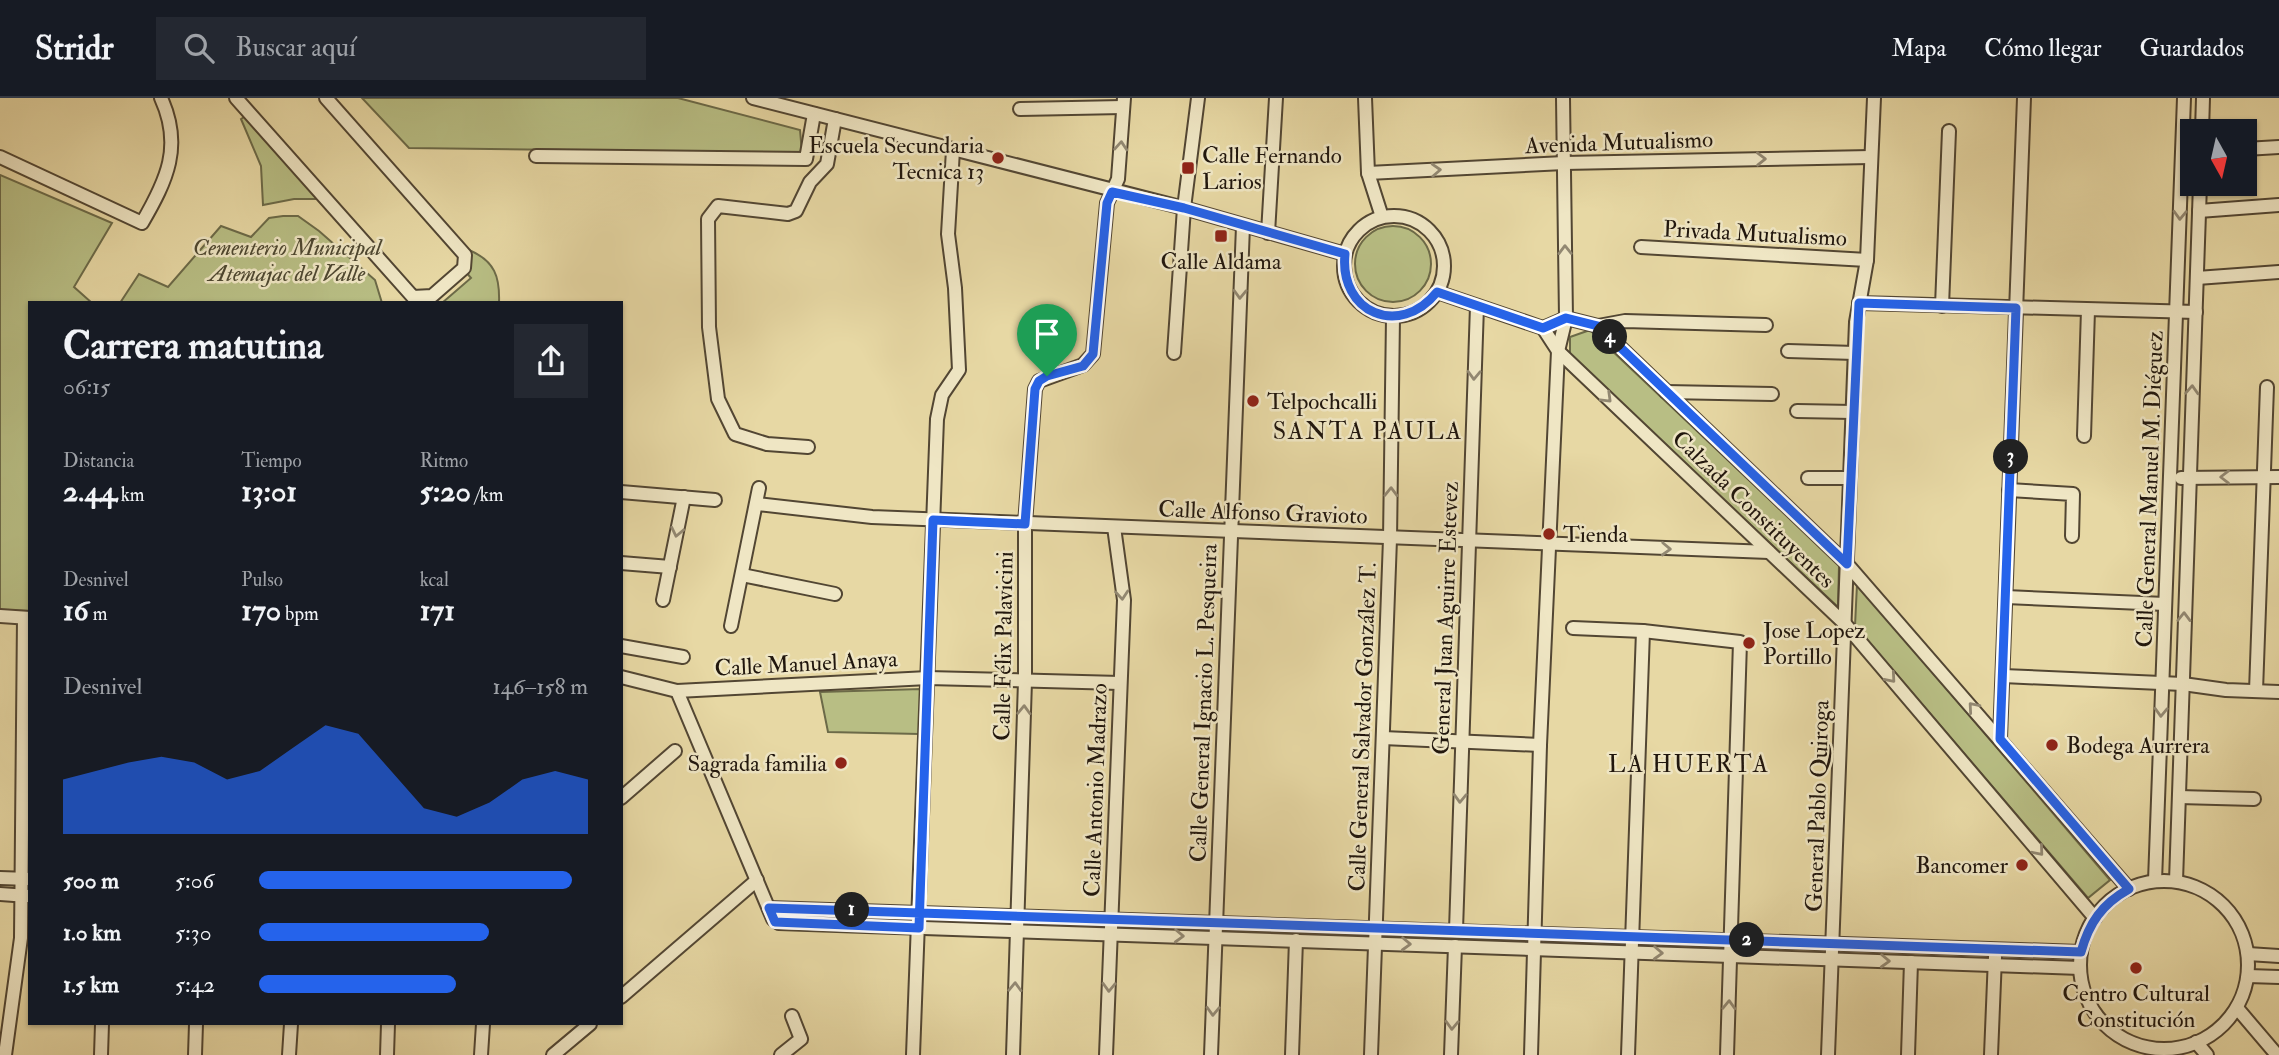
<!DOCTYPE html>
<html lang="es">
<meta charset="utf-8">
<style>
:root{--surface:#171b24;--page:#242831;--text:#f1f3f6;--muted:#9ea1a6;--line:#363941;--accent:#2563eb}
body{margin:0;font-family:"IM FELL Double Pica",serif;background:var(--page);color:var(--text);height:100vh;display:flex;flex-direction:column;font-size:26px;white-space:nowrap}
*{box-sizing:border-box;margin:0}
p{font-size:23px;color:var(--muted)}
.icon{flex:none;width:38px;height:38px;fill:none;stroke:currentColor;stroke-width:2;stroke-linecap:round;stroke-linejoin:round}
.map{position:relative;flex:1;overflow:hidden}
.panel{position:absolute;left:28px;top:203px;width:595px;height:724px;display:flex;flex-direction:column;background:var(--surface);border-radius:0px;box-shadow:0 2px 5px #0004}
.panel>*{flex:none}
.needle{width:46px;rotate:172deg}
.buttons{position:absolute;left:2180px;top:21px;display:grid;gap:14px}
.buttons a{display:grid;place-items:center;width:77px;height:77px;border-radius:0px;background:var(--surface);box-shadow:0 2px 5px #0004;font-size:35px}
.pin{position:absolute;display:grid;place-items:center;width:60px;height:60px;color:#fff;margin:-72px -30px;border-radius:50% 50% 50% 0;rotate:-45deg;box-shadow:0 0 7px #0007}
.pin .icon{rotate:45deg}
.km{position:absolute;width:35px;height:35px;margin:-18px;border-radius:50%;background:#222;color:#fff;font-size:19px;line-height:35px;text-align:center}
.round{display:grid;place-items:center;flex:none;width:74px;height:74px;border-radius:0px;background:var(--page)}
.overview{display:flex;align-items:center;justify-content:space-between;height:119px;padding:0 35px}
h1{font-size:38px;font-weight:700;line-height:52px}
.metrics{display:grid;grid-template-columns:repeat(3,1fr);gap:10px;height:119px;padding:7px 35px}
.metrics div{display:grid;align-content:center}
.metrics b{font-size:30px;font-weight:700}
.metrics small{font-size:19px;font-weight:400}
.metrics p{font-size:19px}
.chart{height:196px;padding:14px 35px}
.chart p{display:flex;justify-content:space-between}
.chart svg{width:100%;height:126px;margin-top:7px;fill:var(--accent);opacity:.7}
ul{padding:0 35px;list-style:none;font-size:23px}
li{display:grid;grid-template-columns:112px 84px 1fr;align-items:center;height:52px}
li i{height:18px;border-radius:9px;background:var(--accent)}
header{display:flex;align-items:center;gap:42px;box-sizing:border-box;height:98px;padding:0 35px;background:var(--surface);border-bottom:2px solid var(--line)}
header strong{font-size:33px}
nav{display:flex;gap:38px;margin-inline-start:auto;font-size:24px}
.search{width:490px;height:63px;background:var(--page);display:flex;align-items:center;gap:18px;box-sizing:border-box;padding:0 24px;border-radius:0px;color:var(--muted);font-size:26px}
.map>svg:first-child{display:block}
.green{fill:#b8be84;stroke:#6c6a48;stroke-width:2}
.lines{fill:none;stroke-linecap:round;stroke-linejoin:round}
.minor-casing{stroke:#524633;stroke-width:16}
.minor{stroke:#efe6c4;stroke-width:12}
.oneway{stroke:#928872}
.route-casing{stroke:#fff;stroke-width:14}
.route{stroke:#2563eb;stroke-width:9}
.poi-dot{fill:#8f2418;stroke:#efe6c4;stroke-width:2.5}
.labels{text-anchor:middle;stroke-width:5;stroke-linejoin:round;paint-order:stroke}
.street-label{font-size:23px;fill:#20160d;stroke:#efe6c4}
.poi-label{font-size:23px;fill:#20160d;stroke:#efe6c4;text-anchor:start}
.park-label{font-size:23px;font-style:italic;fill:#4e4831;stroke:#efe6c4}
.neighbourhood-label{font-size:24px;letter-spacing:2px;fill:#20160d;stroke:#efe6c4}
</style>
<header>
<strong>Stridr</strong>
<div class="search"><svg class="icon" aria-label="search" viewBox="0 0 24 24"><circle cx="10" cy="10" r="6"/><path d="M15 15l6 6"/></svg>Buscar aquí</div>
<nav><a>Mapa</a><a>Cómo llegar</a><a>Guardados</a></nav>
</header>
<div class="map">
<svg width="2279" height="957" viewBox="0 0 2279 957">
<rect width="100%" height="100%" fill="#e7d8a4"/>
<filter id="stains"><feTurbulence type="fractalNoise" baseFrequency=".00286" numOctaves="4"/><feColorMatrix values="0 0 0 0 .2 0 0 0 0 .09 0 0 0 0 .02 0 0 0 .5 -.17"/></filter>
<radialGradient id="worn" r=".72"><stop offset=".6" stop-color="#630" stop-opacity="0"/><stop offset="1" stop-color="#630" stop-opacity=".3"/></radialGradient>
<!-- green -->
<g class="green">
<polygon points="362,0 678,0 800,32 802,55 409,50"/>
<polygon points="247,17 324,101 294,101 263,107 261,68 241,21"/>
<polygon points="0,77 112,125 74,189 92,205 30,205 30,513 0,512"/>
<polygon points="283,118 298,118 319,133 375,182 382,205 120,205 139,176 168,189 221,128 251,139 269,120"/>
<circle cx="1393" cy="166" r="38"/>
<path d="M 469,152 C 495,163 500,179 499,205 L 442,205 L 471,180 L 465,173 Z"/>
<polygon points="1590,232 1839,467 1838,509 1570,258 1570,239"/>
<polygon points="1857,486 2110,782 2088,800 1855,528"/>
<polygon points="921,591 919,636 828,634 820,594"/>
</g>
<g class="lines">
<defs>
<g id="minor">
<polyline points="236,0 413,199 432,198 464,170 465,157 326,0"/>
<polyline points="753,0 1184,110 1345,156"/>
<polyline points="1365,0 1368,75 1382,119"/>
<polyline points="1020,11 1123,9"/>
<polyline points="2202,33 2203,0"/>
<polyline points="2245,51 2279,49"/>
<polyline points="536,58 806,61 814,16"/>
<path d="M 0,59 L 142,125 C 167,82 183,48 161,0"/>
<polyline points="1368,75 1564,65 1871,59"/>
<polyline points="2199,113 2279,107"/>
<circle cx="1394" cy="168" r="50"/>
<polyline points="1268,135 1276,0"/>
<polyline points="1641,149 1867,162"/>
<polyline points="2197,180 2279,174"/>
<polyline points="1437,194 1543,230 1558,253 1845,526 2095,820"/>
<polyline points="1859,205 2196,214"/>
<polyline points="1942,208 1949,33"/>
<polyline points="1598,228 1625,223 1766,227"/>
<polyline points="1543,230 1566,220 1598,228 1847,466 2129,791"/>
<polyline points="1788,253 1855,255"/>
<polyline points="1174,255 1184,110 1198,0"/>
<polyline points="1666,294 1772,296"/>
<polyline points="1797,313 1853,314"/>
<polyline points="2084,338 2088,212"/>
<polyline points="808,349 767,346 735,336 718,301 709,229 708,121 718,108 788,116 796,113 810,84 827,66 835,21"/>
<polyline points="1808,380 1850,380"/>
<polyline points="2181,380 2279,379"/>
<polyline points="2009,392 2073,396 2072,438"/>
<polyline points="621,394 715,402"/>
<polyline points="757,406 872,419 1769,454"/>
<polyline points="621,465 670,469"/>
<polyline points="742,477 835,496"/>
<polyline points="2006,499 2165,506"/>
<polyline points="663,502 684,399"/>
<polyline points="0,518 30,520"/>
<polyline points="731,528 759,390"/>
<polyline points="1573,530 1643,533 1740,544 1727,957"/>
<polyline points="621,548 683,559"/>
<polyline points="2003,578 2183,586 2226,592 2279,594"/>
<polyline points="621,579 677,593 928,580 1120,585"/>
<polyline points="677,593 773,821 779,825 2080,870"/>
<polyline points="2256,593 2267,289"/>
<polyline points="1383,640 1540,647"/>
<polyline points="2000,641 2024,0"/>
<polyline points="2179,699 2254,701"/>
<polyline points="621,700 675,653"/>
<polyline points="0,780 29,781"/>
<polyline points="2155,783 2184,0"/>
<polyline points="2176,783 2200,86"/>
<circle cx="2164" cy="867" r="84"/>
<polyline points="0,796 28,798"/>
<polyline points="769,810 2081,854"/>
<polyline points="1456,832 1477,208"/>
<polyline points="2248,856 2279,858"/>
<polyline points="2248,878 2279,879"/>
<polyline points="621,899 757,782"/>
<polyline points="2237,910 2277,957"/>
<polyline points="2196,944 2207,957"/>
<polyline points="5,957 21,840 24,520"/>
<polyline points="101,957 102,926"/>
<polyline points="195,957 196,926"/>
<polyline points="289,957 291,926"/>
<polyline points="387,957 388,926"/>
<polyline points="481,957 483,926"/>
<polyline points="553,957 590,926"/>
<polyline points="781,957 801,941 792,918"/>
<polyline points="913,957 937,321 942,297 959,272 955,190 948,136 953,52"/>
<polyline points="1013,957 1025,583 1025,426 1035,291 1039,283 1083,267 1093,256 1107,105 1118,81 1124,0"/>
<polyline points="1106,957 1124,502 1114,429"/>
<polyline points="1211,957 1243,128"/>
<polyline points="1292,957 1296,842"/>
<polyline points="1371,957 1390,441 1393,219"/>
<polyline points="1451,957 1455,848"/>
<polyline points="1531,957 1540,647 1558,253 1566,220 1563,0"/>
<polyline points="1628,957 1643,533"/>
<polyline points="1828,957 1856,224 1867,162 1874,0"/>
<polyline points="1908,957 1911,864"/>
<polyline points="1991,957 1995,859"/>
</g>
</defs>
<!-- minor casing -->
<use href="#minor" class="minor-casing"/>
<!-- minor -->
<use href="#minor" class="minor"/>
</g>
<!-- one-way arrows -->
<defs><path id="oneway-chevron" d="M-2-3.5L2.5 0L-2 3.5" fill="none" stroke-width="1.6" stroke-linecap="round" stroke-linejoin="round" transform="scale(1.75)"/></defs>
<g class="oneway">
<use href="#oneway-chevron" transform="translate(1121 48) rotate(-86)"/>
<use href="#oneway-chevron" transform="translate(1761 61) rotate(-1)"/>
<use href="#oneway-chevron" transform="translate(1436 72) rotate(-3)"/>
<use href="#oneway-chevron" transform="translate(2180 117) rotate(92)"/>
<use href="#oneway-chevron" transform="translate(1565 152) rotate(-91)"/>
<use href="#oneway-chevron" transform="translate(1240 196) rotate(92)"/>
<use href="#oneway-chevron" transform="translate(1474 277) rotate(92)"/>
<use href="#oneway-chevron" transform="translate(2192 292) rotate(-87)"/>
<use href="#oneway-chevron" transform="translate(1607 300) rotate(44)"/>
<use href="#oneway-chevron" transform="translate(2225 379) rotate(180)"/>
<use href="#oneway-chevron" transform="translate(1391 394) rotate(-89)"/>
<use href="#oneway-chevron" transform="translate(677 434) rotate(102)"/>
<use href="#oneway-chevron" transform="translate(1666 451) rotate(2)"/>
<use href="#oneway-chevron" transform="translate(1122 497) rotate(85)"/>
<use href="#oneway-chevron" transform="translate(2184 519) rotate(-89)"/>
<use href="#oneway-chevron" transform="translate(1891 580) rotate(49)"/>
<use href="#oneway-chevron" transform="translate(1973 609) rotate(-131)"/>
<use href="#oneway-chevron" transform="translate(1024 612) rotate(-88)"/>
<use href="#oneway-chevron" transform="translate(2161 614) rotate(92)"/>
<use href="#oneway-chevron" transform="translate(1460 700) rotate(92)"/>
<use href="#oneway-chevron" transform="translate(2039 753) rotate(50)"/>
<use href="#oneway-chevron" transform="translate(1179 838) rotate(2)"/>
<use href="#oneway-chevron" transform="translate(1406 846) rotate(2)"/>
<use href="#oneway-chevron" transform="translate(1658 855) rotate(2)"/>
<use href="#oneway-chevron" transform="translate(1885 863) rotate(2)"/>
<use href="#oneway-chevron" transform="translate(1015 889) rotate(-88)"/>
<use href="#oneway-chevron" transform="translate(1109 889) rotate(92)"/>
<use href="#oneway-chevron" transform="translate(1729 907) rotate(-88)"/>
<use href="#oneway-chevron" transform="translate(1213 913) rotate(92)"/>
<use href="#oneway-chevron" transform="translate(1452 927) rotate(92)"/>
</g>
<g class="lines">
<defs>
<path id="route" d="M 1047,278 L 1039,283 L 1035,291 L 1025,426 L 933,422 C 929,558 924,694 919,830 L 775,824 L 769,810 C 1206,824 1644,839 2081,854 C 2089,825 2102,806 2129,791 L 2000,641 L 2016,210 L 1859,205 L 1847,466 L 1598,228 L 1566,220 L 1543,230 L 1437,194 C 1399,241 1339,214 1345,156 L 1184,110 L 1112,94 L 1107,105 L 1093,256 L 1083,268 L 1047,278"/>
</defs>
<!-- route casing -->
<use href="#route" class="route-casing"/>
<!-- route -->
<use href="#route" class="route"/>
</g>
<!-- markers -->
<g class="poi-dot">
<circle cx="998" cy="60" r="7"/>
<rect x="1181" y="63" width="14" height="14" rx="3.5"/>
<rect x="1214" y="131" width="14" height="14" rx="3.5"/>
<circle cx="1253" cy="303" r="7"/>
<circle cx="1549" cy="436" r="7"/>
<circle cx="1749" cy="545" r="7"/>
<circle cx="2052" cy="647" r="7"/>
<circle cx="841" cy="665" r="7"/>
<circle cx="2022" cy="767" r="7"/>
<circle cx="2136" cy="870" r="7"/>
</g>
<g class="labels">
<!-- street labels -->
<g class="street-label">
<text transform="translate(1619 44) rotate(-2)" y="8">Avenida Mutualismo</text>
<text transform="translate(1755 135) rotate(3)" y="8">Privada Mutualismo</text>
<text transform="translate(2149 391) rotate(-88)" y="8">Calle General Manuel M. Diéguez</text>
<text transform="translate(1754 411) rotate(44)" y="8">Calzada Constituyentes</text>
<text transform="translate(1263 414) rotate(2)" y="8">Calle Alfonso Gravioto</text>
<text transform="translate(1445 520) rotate(-88)" y="8">General Juan Aguirre Estevez</text>
<text transform="translate(1003 548) rotate(-89)" y="8">Calle Félix Palavicini</text>
<text transform="translate(806 565) rotate(-3)" y="8">Calle Manuel Anaya</text>
<text transform="translate(1203 605) rotate(-88)" y="8">Calle General Ignacio L. Pesqueira</text>
<text transform="translate(1362 629) rotate(-88)" y="8">Calle General Salvador González T.</text>
<text transform="translate(1095 692) rotate(-88)" y="8">Calle Antonio Madrazo</text>
<text transform="translate(1817 708) rotate(-88)" y="8">General Pablo Quiroga</text>
</g>
<!-- poi labels -->
<g class="poi-label">
<text x="984" y="55" text-anchor="end">Escuela Secundaria<tspan x="984" dy="26">Tecnica 13</tspan></text>
<text x="1202" y="65">Calle Fernando<tspan x="1202" dy="26">Larios</tspan></text>
<text x="1221" y="171" text-anchor="middle">Calle Aldama</text>
<text x="1267" y="311">Telpochcalli</text>
<text x="1563" y="444">Tienda</text>
<text x="1763" y="540">Jose Lopez<tspan x="1763" dy="26">Portillo</tspan></text>
<text x="2066" y="655">Bodega Aurrera</text>
<text x="827" y="673" text-anchor="end">Sagrada familia</text>
<text x="2008" y="775" text-anchor="end">Bancomer</text>
<text x="2136" y="903" text-anchor="middle">Centro Cultural<tspan x="2136" dy="26">Constitución</tspan></text>
</g>
<!-- park labels -->
<g class="park-label">
<text x="287" y="157">Cementerio Municipal<tspan x="287" dy="26">Atemajac del Valle</tspan></text>
</g>
<!-- neighbourhood labels -->
<g class="neighbourhood-label">
<text x="1368" y="341">SANTA PAULA</text>
<text x="1689" y="674">LA HUERTA</text>
</g>
</g>
<rect width="100%" height="100%" filter="url(#stains)"/>
<rect width="100%" height="100%" fill="url(#worn)"/>
</svg>
<div class="buttons">
<a><svg class="needle" viewBox="-14 -14 28 28"><path d="M0-13l5 13h-10z" fill="#e53935"/><path d="M0 13l5-13h-10z" fill="#9ea1a6"/></svg></a>
</div>
<div class="pin" style="left:1047px;top:278px;background:#1e9e55"><svg class="icon" aria-label="arrive" viewBox="0 0 24 24"><path d="M6 21V4h12l-3 4 3 4H6"/></svg></div>
<b class="km" style="left:852px;top:812px">1</b>
<b class="km" style="left:1747px;top:842px">2</b>
<b class="km" style="left:2011px;top:359px">3</b>
<b class="km" style="left:1610px;top:239px">4</b>
<section class="panel">
<div class="overview"><div><h1>Carrera matutina</h1><p>06:15</p></div><a class="round"><svg class="icon" aria-label="share" viewBox="0 0 24 24"><path d="M12 15V3M7 8l5-5 5 5M5 13v7h14v-7"/></svg></a></div>
<div class="metrics">
<div><p>Distancia</p><b>2.44<small> km</small></b></div>
<div><p>Tiempo</p><b>13:01</b></div>
<div><p>Ritmo</p><b>5:20<small> /km</small></b></div>
</div>
<div class="metrics">
<div><p>Desnivel</p><b>16<small> m</small></b></div>
<div><p>Pulso</p><b>170<small> bpm</small></b></div>
<div><p>kcal</p><b>171</b></div>
</div>
<div class="chart"><p><span>Desnivel</span>146–158 m</p>
<svg viewBox="0 0 160 44" preserveAspectRatio="none"><path d="M0 44V25L10 22L20 19L30 17L40 19L50 25L60 22L70 14L80 6L90 9L100 22L110 35L120 38L130 33L140 25L150 22L160 25V44z"/></svg>
</div>
<ul>
<li><b>500 m</b>5:06<i style="width:95%"></i></li>
<li><b>1.0 km</b>5:30<i style="width:70%"></i></li>
<li><b>1.5 km</b>5:42<i style="width:60%"></i></li>
</ul>
</section>
</div>
